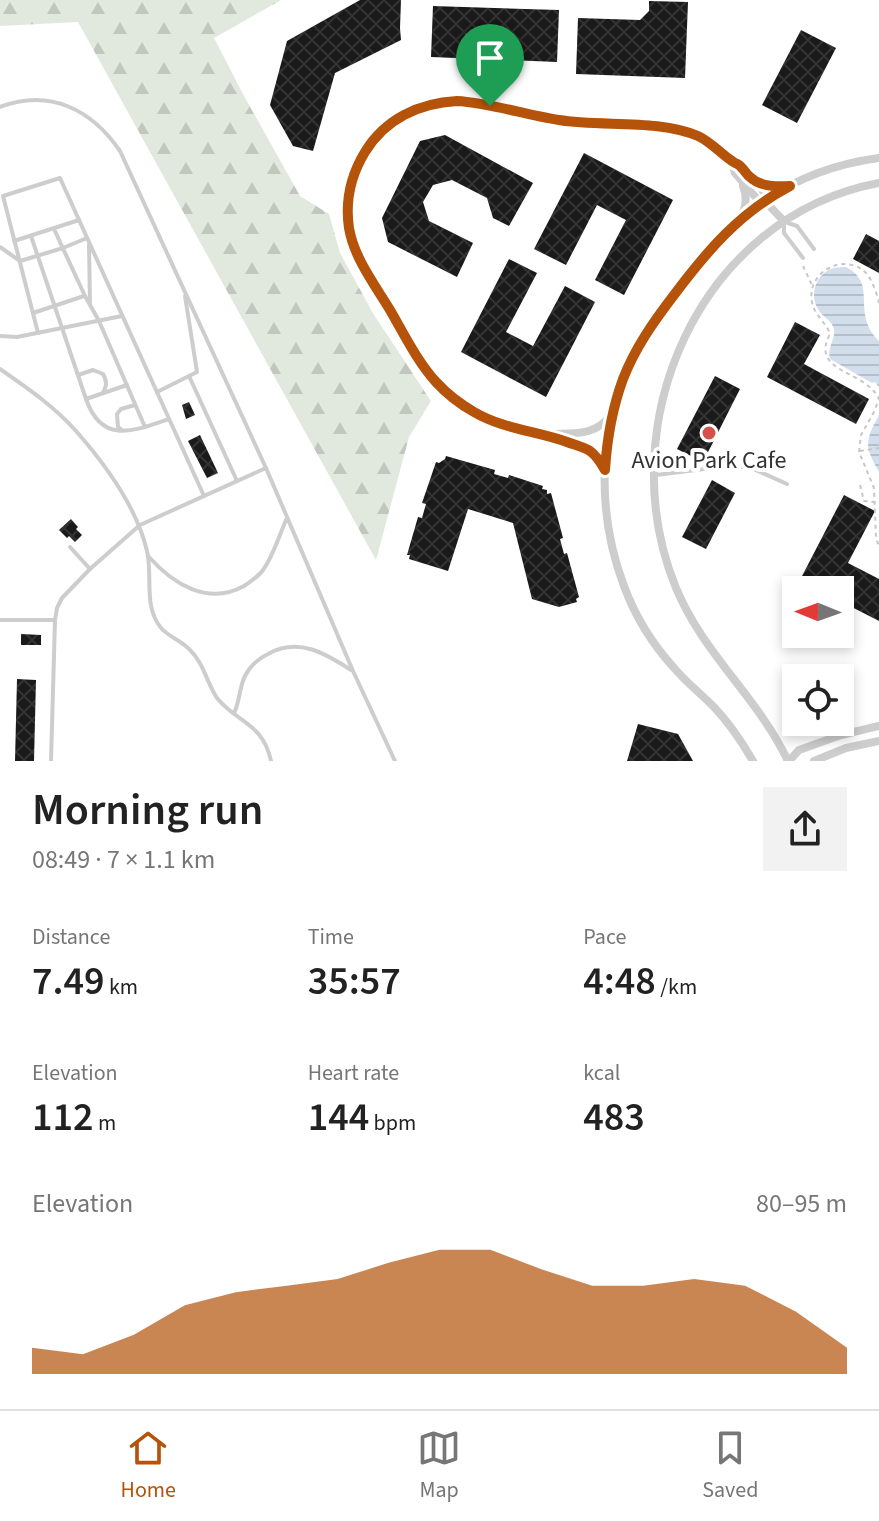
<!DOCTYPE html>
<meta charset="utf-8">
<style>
:root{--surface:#fff;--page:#f2f2f2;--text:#222;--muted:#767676;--line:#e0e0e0;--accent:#b45309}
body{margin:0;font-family:"Source Sans 3",sans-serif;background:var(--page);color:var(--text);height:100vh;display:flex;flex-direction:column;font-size:30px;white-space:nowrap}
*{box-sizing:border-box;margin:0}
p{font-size:26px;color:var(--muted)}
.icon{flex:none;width:44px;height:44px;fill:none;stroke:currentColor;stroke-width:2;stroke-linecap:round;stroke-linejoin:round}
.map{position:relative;height:761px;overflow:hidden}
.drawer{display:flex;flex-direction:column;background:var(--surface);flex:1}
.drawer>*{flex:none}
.needle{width:52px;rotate:271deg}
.fabs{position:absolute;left:782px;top:576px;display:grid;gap:16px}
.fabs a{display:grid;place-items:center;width:72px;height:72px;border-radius:0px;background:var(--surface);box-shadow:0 4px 12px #0003;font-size:40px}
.pin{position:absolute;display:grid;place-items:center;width:68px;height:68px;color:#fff;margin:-82px -34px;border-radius:50% 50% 50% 0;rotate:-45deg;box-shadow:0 0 8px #0007}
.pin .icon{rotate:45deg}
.round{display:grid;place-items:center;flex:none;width:84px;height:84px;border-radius:0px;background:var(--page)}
.headline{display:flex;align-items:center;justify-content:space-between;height:136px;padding:0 32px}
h1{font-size:44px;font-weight:600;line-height:60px}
.metrics{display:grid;grid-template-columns:repeat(3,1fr);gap:12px;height:136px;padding:8px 32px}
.metrics div{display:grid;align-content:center}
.metrics b{font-size:40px;font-weight:600}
.metrics small{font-size:22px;font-weight:400}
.metrics p{font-size:22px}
.chart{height:224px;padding:16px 32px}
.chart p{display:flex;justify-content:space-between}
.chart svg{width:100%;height:144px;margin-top:8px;fill:var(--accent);opacity:.7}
.tab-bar{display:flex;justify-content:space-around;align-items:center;height:112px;border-top:2px solid var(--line);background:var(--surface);font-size:22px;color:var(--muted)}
.tab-bar a{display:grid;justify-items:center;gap:4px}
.tab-bar .current{color:var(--accent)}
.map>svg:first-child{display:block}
.forest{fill:url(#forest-firs)}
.water{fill:url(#water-rules)}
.building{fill:url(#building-cross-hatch)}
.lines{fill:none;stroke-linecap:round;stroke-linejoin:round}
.path{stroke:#c7c7c7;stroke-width:2;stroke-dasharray:4 4;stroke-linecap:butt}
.lane{stroke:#cdcdcd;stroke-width:4}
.street{stroke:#cdcdcd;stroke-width:8}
.route-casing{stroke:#fff;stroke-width:16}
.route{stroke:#b45309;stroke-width:10}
.poi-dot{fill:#d3524b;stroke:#fff;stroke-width:3}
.labels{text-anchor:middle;stroke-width:8;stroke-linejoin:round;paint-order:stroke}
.poi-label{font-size:24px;fill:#333;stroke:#fff}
</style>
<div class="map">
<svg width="879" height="761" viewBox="0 0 879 761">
<defs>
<pattern id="forest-firs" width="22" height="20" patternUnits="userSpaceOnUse" patternTransform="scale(2)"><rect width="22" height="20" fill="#e1e8dd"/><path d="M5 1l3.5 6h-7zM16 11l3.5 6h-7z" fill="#c2c7be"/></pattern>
<pattern id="water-rules" width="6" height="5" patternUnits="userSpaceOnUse" patternTransform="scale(2)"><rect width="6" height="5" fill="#d2deeb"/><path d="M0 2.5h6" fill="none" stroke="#b5bfca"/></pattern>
<pattern id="building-cross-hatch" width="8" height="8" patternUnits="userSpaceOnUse" patternTransform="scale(2)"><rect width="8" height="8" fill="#1a1a1a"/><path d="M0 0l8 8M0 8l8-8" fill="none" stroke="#333"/></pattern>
</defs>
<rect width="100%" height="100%" fill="#fff"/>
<!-- forest -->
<polygon class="forest" points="0,0 281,0 214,38 244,96 300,196 329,214 340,253 374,315 431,401 409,437 376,560 78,22 0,26"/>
<!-- water -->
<g class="water">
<path d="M 846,267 C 879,284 850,312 879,341 L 879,387 L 875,382 L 872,383 L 830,359 C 827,346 836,339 834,329 C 832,320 822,317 818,309 C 809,294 816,273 834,268 C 838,267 842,267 846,267 Z"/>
<path d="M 879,415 L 879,472 C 864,446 865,441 879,415 Z"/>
</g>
<!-- building -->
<g class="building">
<polygon points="360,0 401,0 400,28 401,40 335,73 313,151 293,146 270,105 287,41"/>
<polygon points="649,1 688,2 685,78 576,74 578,18 640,20 649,11"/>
<polygon points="433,6 559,10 557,62 431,57"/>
<polygon points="801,30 836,48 797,123 762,105"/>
<polygon points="445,135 533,183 509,226 493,218 487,198 452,180 433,185 423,202 429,221 473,243 457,277 388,242 382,218 420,141"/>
<polygon points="584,153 673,200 624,295 595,280 626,220 597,205 566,265 534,249"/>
<polygon points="866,234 879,241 879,273 853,259"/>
<polygon points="509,259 537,273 506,332 533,346 565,286 595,302 546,397 461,352"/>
<polygon points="795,322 820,335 804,364 869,399 856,424 767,377"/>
<polygon points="715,376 740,389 703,462 677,449"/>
<polygon points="189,402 195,415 186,419 182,405"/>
<polygon points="200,435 218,473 207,478 188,441"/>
<polygon points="446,456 495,470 494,474 508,478 509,475 543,486 542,489 547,490 547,494 551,493 563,538 560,539 564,554 567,553 579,597 576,599 577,602 559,607 532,599 513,523 468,509 448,571 409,559 410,555 407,555 418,517 422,518 426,504 422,503 436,462 439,463 445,459"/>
<polygon points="712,480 735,493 706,549 682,537"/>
<polygon points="844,495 875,511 848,563 879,579 879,621 840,601 840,590 820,590 800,580"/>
<polygon points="71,519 78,527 76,529 82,535 75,542 69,536 67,538 59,530"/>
<polygon points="21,634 41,635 41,645 21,645"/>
<polygon points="17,679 36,680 34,761 15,761"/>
<polygon points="638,724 678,734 693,761 627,761"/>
</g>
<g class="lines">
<!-- path -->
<g class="path">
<polyline points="803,266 812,285"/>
<path d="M 879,303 C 877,294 873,282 867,274 C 846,251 806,271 812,302 C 814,315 826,322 830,334 C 809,373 866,370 879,399 L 874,412 L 861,435 L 859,452 L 874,488 L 876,538 L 879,546"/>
<polyline points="860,451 879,448"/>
<polyline points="860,485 864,501 874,502"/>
</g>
<!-- lane -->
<g class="lane">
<path d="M 0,107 C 50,88 92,110 120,151 L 266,468 L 353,671 L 395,761"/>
<polyline points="788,223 797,226 814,249"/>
<polyline points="784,226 784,233 803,258"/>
<polyline points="54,229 85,296 99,321 145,427"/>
<path d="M 31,236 L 86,399 C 102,445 134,431 169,419"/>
<polyline points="14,241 79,220"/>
<polyline points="89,245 90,304"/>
<polyline points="0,247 20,261 63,248 87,238"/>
<polyline points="185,296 197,372 189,376"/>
<polyline points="33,313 84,296"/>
<polyline points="38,333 3,196 60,178 204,496"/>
<polyline points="0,336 17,337 122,316"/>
<path d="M 0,369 C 26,387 55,407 76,431 C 105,464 137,508 147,551 C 153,576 143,606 161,628 C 169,637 182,641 190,650 C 203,662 207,683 217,698 C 237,723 263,723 271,761"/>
<path d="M 78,375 L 93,370 L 103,374 C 107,381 107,385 103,393"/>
<polyline points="157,392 189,376 237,481"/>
<polyline points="86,399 127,385"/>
<polyline points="122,430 118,427 117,414 121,409 135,405"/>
<polyline points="656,475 720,467 749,467 787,484"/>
<polyline points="70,547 90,569"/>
<path d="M 149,557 C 173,584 208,606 244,586 C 251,581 258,577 263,570 C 274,555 279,535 287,518"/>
<polyline points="0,620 55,620"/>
<path d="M 234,713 C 240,701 239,688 245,676 C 250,666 258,659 268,654 C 298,637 325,653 351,670"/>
<polyline points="51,761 55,620 57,608 62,598 90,569 140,525 266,468"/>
</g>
<!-- street -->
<g class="street">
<polyline points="731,161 735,173 758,200 765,201"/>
<polyline points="756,181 775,187 785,186"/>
<path d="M 742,217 C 745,206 748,197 743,186"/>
<path d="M 551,434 C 576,433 595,436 611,415"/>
<path d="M 605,470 C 601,463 597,456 590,451 C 584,447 575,445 568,442 C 541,433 512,431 487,419 C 434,395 410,345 382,297 C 371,278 358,259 352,238 C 344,211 348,181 362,156 C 413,66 498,113 575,122 C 614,127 658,121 695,135 C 713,142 755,176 764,193 C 765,196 766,200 768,204 C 773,210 779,216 784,221"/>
<path d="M 753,761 C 742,742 729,723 714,707 C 701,694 687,683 675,669 C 653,645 635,616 624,586 C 594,507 598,413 642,340 C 653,321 667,303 681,285 C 734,215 789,170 879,158"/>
<path d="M 788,761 C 757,696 704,655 676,588 C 609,425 699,217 879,183"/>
<polyline points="789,761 799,750 841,735 879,726"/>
<polyline points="814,761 846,748 879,741"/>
</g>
</g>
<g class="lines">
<defs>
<path id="route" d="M 457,101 C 491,103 525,115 559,120 C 602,127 659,119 698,136 C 711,142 720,153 732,161 C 739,166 737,162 742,168 C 745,171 747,175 750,177 C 760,187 777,187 790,186 C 740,212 707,251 674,295 C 654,321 635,348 623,379 C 612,409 607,439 605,470 C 601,463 597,456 590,451 C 584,447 575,445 567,442 C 536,431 503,429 474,412 C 460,404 447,394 436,382 C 417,361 404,334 390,310 C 375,285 354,258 349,228 C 345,201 351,175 365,152 C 385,119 419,103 457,101 Z"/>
</defs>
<!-- route casing -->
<use href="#route" class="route-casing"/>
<!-- route -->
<use href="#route" class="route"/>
</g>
<!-- markers -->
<circle class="poi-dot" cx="709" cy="433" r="8"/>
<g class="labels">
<!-- poi labels -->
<g class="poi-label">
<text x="709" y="468">Avion Park Cafe</text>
</g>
</g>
</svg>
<div class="fabs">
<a><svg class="needle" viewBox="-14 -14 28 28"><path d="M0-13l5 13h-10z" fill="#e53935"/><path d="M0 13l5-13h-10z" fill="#767676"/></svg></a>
<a><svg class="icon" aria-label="locate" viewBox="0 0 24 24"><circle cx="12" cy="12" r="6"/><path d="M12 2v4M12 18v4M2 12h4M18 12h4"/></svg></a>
</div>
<div class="pin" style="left:490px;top:106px;background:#1e9e55"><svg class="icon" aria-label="arrive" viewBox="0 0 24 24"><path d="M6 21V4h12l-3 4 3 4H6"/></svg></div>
</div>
<section class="drawer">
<div class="headline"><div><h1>Morning run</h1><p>08:49 · 7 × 1.1 km</p></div><a class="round"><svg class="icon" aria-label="share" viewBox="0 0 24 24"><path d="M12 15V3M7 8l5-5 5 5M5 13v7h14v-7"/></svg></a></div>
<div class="metrics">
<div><p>Distance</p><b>7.49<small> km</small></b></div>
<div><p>Time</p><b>35:57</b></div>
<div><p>Pace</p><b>4:48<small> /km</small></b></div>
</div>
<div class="metrics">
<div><p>Elevation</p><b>112<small> m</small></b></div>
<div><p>Heart rate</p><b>144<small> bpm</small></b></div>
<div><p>kcal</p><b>483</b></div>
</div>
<div class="chart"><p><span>Elevation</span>80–95 m</p>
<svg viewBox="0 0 160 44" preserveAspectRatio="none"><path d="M0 44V36L10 38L20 32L30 23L40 19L50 17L60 15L70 10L80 6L90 6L100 12L110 17L120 17L130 15L140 17L150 25L160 36V44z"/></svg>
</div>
</section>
<nav class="tab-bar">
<a class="current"><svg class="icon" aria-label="home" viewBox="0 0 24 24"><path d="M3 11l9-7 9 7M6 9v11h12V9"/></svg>Home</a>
<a><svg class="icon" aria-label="map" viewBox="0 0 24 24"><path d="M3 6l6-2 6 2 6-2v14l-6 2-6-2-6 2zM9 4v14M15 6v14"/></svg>Map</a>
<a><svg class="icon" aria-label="saved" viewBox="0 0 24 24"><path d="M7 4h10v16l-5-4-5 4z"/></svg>Saved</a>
</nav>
